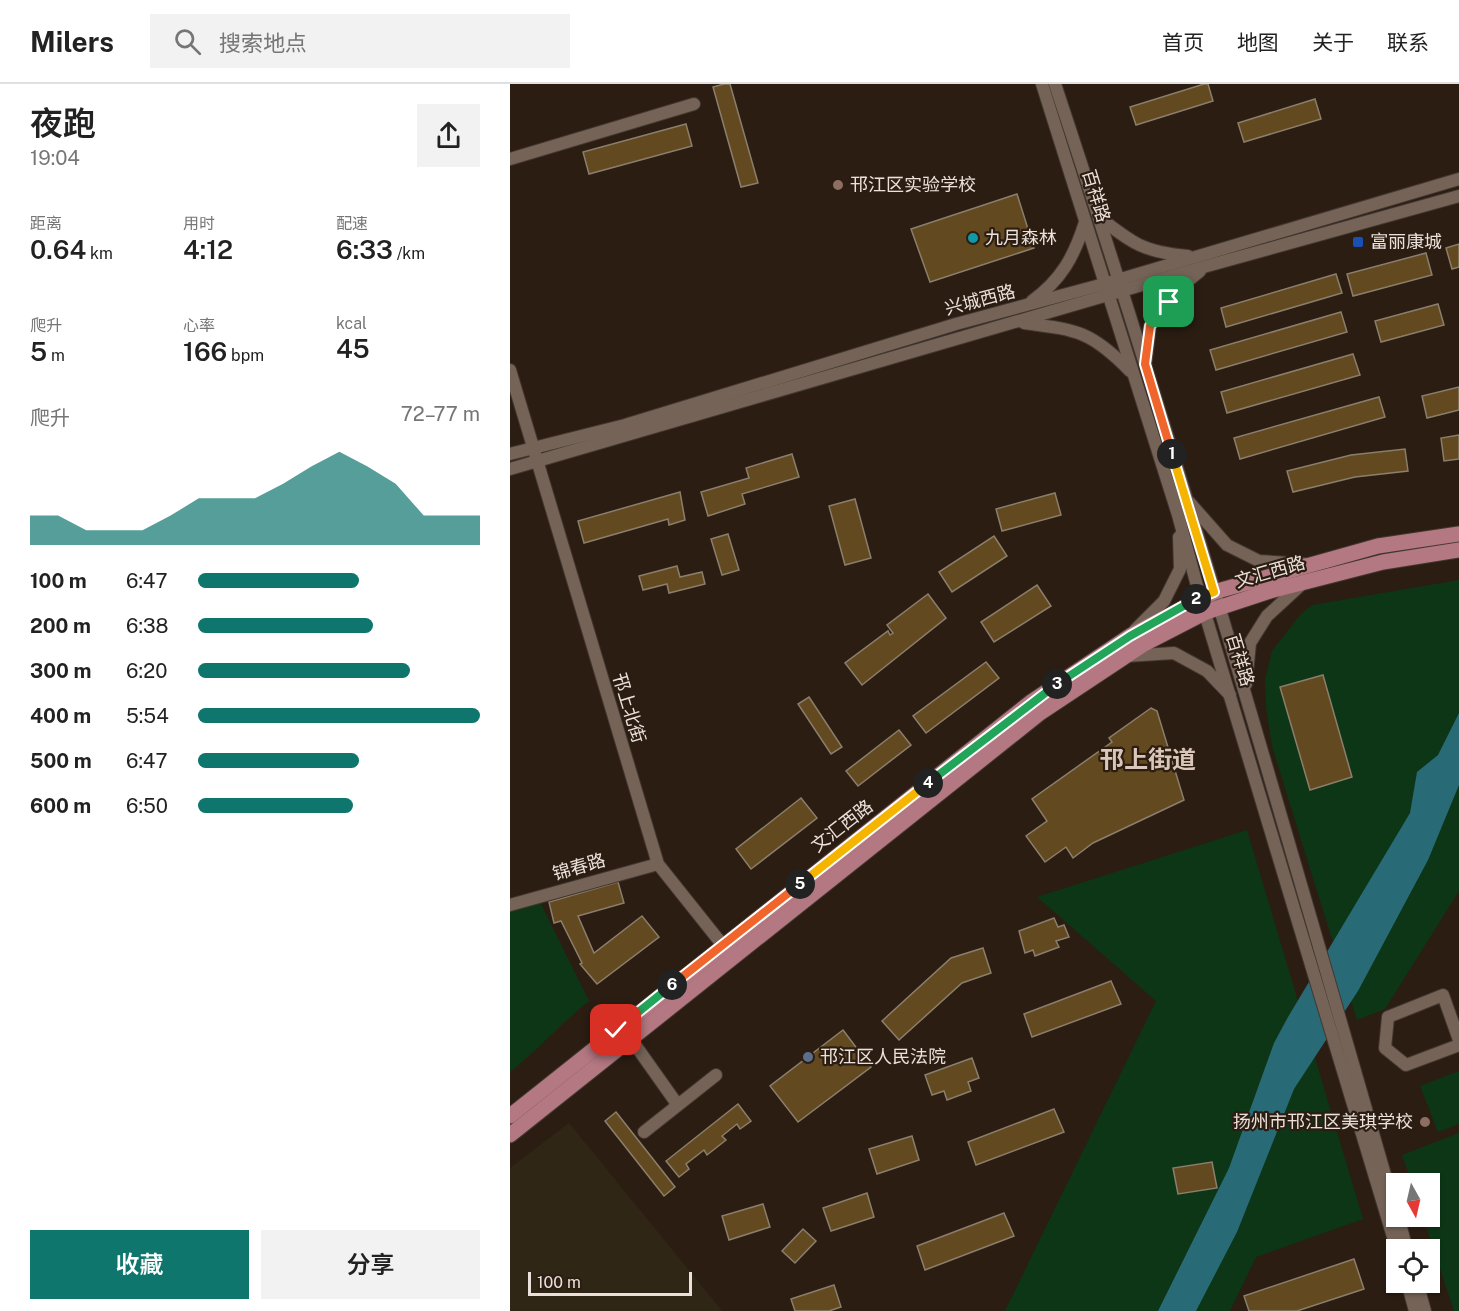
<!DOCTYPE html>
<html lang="zh">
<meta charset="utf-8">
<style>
:root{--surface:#fff;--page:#f2f2f2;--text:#222;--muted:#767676;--line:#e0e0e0;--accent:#0f766e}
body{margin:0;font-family:"Public Sans","Noto Sans SC",sans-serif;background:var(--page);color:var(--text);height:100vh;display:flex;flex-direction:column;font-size:22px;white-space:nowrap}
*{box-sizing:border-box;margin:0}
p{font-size:20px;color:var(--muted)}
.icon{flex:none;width:33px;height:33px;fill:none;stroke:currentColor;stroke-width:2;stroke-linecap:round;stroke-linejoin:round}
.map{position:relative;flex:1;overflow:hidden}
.details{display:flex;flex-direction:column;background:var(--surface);width:510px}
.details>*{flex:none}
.needle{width:39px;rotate:172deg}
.tools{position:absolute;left:876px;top:1089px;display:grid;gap:12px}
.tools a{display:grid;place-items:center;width:54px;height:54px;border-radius:0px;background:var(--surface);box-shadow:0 2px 4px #0004;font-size:30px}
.scale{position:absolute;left:18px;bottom:15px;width:164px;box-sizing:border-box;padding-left:6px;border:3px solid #ebe1da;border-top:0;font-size:16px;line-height:21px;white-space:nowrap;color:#ebe1da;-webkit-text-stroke:4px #2b1d12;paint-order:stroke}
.pin{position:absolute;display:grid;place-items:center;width:51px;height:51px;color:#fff;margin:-26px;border-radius:12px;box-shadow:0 3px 9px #0006}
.km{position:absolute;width:30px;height:30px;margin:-15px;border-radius:50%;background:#222;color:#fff;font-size:16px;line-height:30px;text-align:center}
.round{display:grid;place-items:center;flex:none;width:63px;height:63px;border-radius:0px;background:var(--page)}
.overview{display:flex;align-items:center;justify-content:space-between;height:102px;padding:0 30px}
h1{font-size:33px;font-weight:600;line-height:45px}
.stats{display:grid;grid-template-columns:repeat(3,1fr);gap:9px;height:102px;padding:6px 30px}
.stats div{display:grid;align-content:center}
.stats b{font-size:26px;font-weight:600}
.stats small{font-size:16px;font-weight:400}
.stats p{font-size:16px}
.chart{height:168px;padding:12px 30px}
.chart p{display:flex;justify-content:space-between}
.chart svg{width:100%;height:108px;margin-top:6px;fill:var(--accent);opacity:.7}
.button{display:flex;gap:12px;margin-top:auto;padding:12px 30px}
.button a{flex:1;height:69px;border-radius:0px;background:var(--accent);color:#fff;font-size:24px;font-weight:600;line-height:69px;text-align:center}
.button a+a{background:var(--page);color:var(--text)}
ul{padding:0 30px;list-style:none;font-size:20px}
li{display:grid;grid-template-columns:96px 72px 1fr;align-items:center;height:45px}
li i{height:15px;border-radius:8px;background:var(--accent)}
header{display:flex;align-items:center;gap:36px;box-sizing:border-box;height:84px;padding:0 30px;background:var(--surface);border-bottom:2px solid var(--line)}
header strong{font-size:28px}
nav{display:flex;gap:33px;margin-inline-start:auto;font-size:21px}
.search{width:420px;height:54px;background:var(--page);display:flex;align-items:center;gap:15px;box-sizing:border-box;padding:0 21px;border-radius:0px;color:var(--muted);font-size:22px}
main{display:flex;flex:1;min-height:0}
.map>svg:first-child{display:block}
.commercial{fill:#302616}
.green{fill:#0d3617}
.water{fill:#286a76}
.building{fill:#63491f;stroke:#8a7e6d;stroke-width:1.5}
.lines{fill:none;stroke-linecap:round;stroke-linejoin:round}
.minor-casing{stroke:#433731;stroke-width:14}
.major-casing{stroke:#433731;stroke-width:17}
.minor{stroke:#756357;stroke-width:12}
.major{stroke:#b37882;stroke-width:15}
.split-1-casing{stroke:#fff;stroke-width:12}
.split-2-casing{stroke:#fff;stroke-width:12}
.split-3-casing{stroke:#fff;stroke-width:12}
.split-4-casing{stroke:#fff;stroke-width:12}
.split-5-casing{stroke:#fff;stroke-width:12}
.split-6-casing{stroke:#fff;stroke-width:12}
.split-7-casing{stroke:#fff;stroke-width:12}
.split-1{stroke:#f0652b;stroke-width:8}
.split-2{stroke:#f5b400;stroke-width:8}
.split-3{stroke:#22a559;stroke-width:8}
.split-4{stroke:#22a559;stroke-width:8}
.split-5{stroke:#f5b400;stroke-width:8}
.split-6{stroke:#f0652b;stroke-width:8}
.split-7{stroke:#22a559;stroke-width:8}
.education-dot{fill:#8d6e63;stroke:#2b1d12;stroke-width:2}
.culture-dot{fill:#0f9aa8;stroke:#2b1d12;stroke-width:2}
.transit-dot{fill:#1a4fb4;stroke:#2b1d12;stroke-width:2}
.service-dot{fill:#5c6f8a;stroke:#2b1d12;stroke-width:2}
.labels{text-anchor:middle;stroke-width:4.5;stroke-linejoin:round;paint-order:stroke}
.poi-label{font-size:18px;fill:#ebe1da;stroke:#2b1d12;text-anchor:start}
.street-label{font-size:18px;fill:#ebe1da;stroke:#2b1d12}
.district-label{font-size:24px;font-weight:bold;fill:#dac6b8;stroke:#2b1d12}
</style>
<header>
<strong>Milers</strong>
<div class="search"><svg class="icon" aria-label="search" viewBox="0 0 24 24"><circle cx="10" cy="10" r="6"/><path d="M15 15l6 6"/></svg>搜索地点</div>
<nav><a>首页</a><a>地图</a><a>关于</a><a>联系</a></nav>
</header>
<main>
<section class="details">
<div class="overview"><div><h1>夜跑</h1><p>19:04</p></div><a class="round"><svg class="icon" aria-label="share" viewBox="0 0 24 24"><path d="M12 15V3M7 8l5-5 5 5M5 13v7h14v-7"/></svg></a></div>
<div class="stats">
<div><p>距离</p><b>0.64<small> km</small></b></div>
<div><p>用时</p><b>4:12</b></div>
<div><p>配速</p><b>6:33<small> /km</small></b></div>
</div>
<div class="stats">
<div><p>爬升</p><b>5<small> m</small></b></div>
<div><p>心率</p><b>166<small> bpm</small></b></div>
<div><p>kcal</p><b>45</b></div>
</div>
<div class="chart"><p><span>爬升</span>72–77 m</p>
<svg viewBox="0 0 160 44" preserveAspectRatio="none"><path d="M0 44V32L10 32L20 38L30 38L40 38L50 32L60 25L70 25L80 25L90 19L100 12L110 6L120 12L130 19L140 32L150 32L160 32V44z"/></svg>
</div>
<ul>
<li><b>100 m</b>6:47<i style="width:57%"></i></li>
<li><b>200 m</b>6:38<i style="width:62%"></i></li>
<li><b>300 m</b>6:20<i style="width:75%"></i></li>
<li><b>400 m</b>5:54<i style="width:100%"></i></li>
<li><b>500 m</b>6:47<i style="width:57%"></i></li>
<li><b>600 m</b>6:50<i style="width:55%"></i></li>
</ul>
<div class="button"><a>收藏</a><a>分享</a></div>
</section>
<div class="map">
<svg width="949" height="1227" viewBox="0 0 949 1227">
<rect width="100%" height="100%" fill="#2b1d12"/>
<!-- commercial -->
<polygon class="commercial" points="59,1039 212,1227 0,1227 0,1084"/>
<!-- green -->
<g class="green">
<polygon points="949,496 949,807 875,925 847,936 762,662 756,623 755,596 762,567 790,531 802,521"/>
<polygon points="737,746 853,1135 746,1173 720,1227 495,1227 646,917 527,813"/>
<path d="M 29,816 L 79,917 C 51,939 28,966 0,988 L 0,824 Z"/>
<polygon points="949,987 949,1040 928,1048 910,1002"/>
<polygon points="949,1049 949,1227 944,1227 913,1133 920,1132 920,1100 902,1099 892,1071"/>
</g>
<!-- water -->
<polygon class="water" points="949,629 949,701 918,776 848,907 784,1005 727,1148 686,1227 648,1227 719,1084 764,959 778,933 900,729 907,688 928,671"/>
<!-- building -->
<g class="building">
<polygon points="214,0 220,0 248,99 231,103 203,3"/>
<polygon points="694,0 698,0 703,17 626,41 620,23"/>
<polygon points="805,15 811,35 734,58 728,39"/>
<polygon points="176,40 182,62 79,90 73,68"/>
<polygon points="507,110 524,164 420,198 401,145"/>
<polygon points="949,160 949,183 942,185 936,164"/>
<polygon points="916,169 922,191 843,212 837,190"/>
<polygon points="826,190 832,209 716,243 711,224"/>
<polygon points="928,220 934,241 871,258 865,237"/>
<polygon points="831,228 837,248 706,286 700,266"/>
<polygon points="843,270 850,291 717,329 711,308"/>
<polygon points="949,303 949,326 917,334 912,312"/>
<polygon points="869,313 875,333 730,375 724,354"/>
<polygon points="949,351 949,375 934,377 931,354"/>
<polygon points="895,365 898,387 845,393 783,408 777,387 841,371"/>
<polygon points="282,370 289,393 232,410 235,420 198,432 191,408 239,394 236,384"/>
<polygon points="170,408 175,436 159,441 158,435 74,459 68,437"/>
<polygon points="545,409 551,431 492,447 486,425"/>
<polygon points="345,415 361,474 335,481 319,422"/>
<polygon points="218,450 229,486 212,491 201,455"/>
<polygon points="484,452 497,472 442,508 429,488"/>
<polygon points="167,482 170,493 192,488 195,500 159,509 157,500 133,506 129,492"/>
<polygon points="527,501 541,522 484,558 471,538"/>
<polygon points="418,510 436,534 352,601 335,579 378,547 380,551 383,549 377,541"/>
<polygon points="476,578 489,594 416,649 403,632"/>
<polygon points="813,591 842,693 800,706 770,603"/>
<polygon points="299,613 332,663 321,670 288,620"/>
<polygon points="641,624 647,627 674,716 583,759 563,774 556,763 535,778 516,752 537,737 522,715 602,658 599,654"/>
<polygon points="389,646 401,661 348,702 336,687"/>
<polygon points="291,714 307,734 241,785 226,765"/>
<polygon points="108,798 114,819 68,832 84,869 132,832 149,853 87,900 70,880 72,879 51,837 44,839 39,818"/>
<polygon points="544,834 548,843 554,841 559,853 546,857 549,863 525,872 523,866 515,869 509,847"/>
<polygon points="473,864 481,889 452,899 389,956 372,937 441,874"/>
<polygon points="601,897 611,920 522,953 514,930"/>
<polygon points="333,946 361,983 288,1038 260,1002"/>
<polygon points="462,974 469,994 458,998 461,1007 437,1016 434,1007 422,1011 415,991"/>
<polygon points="228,1020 241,1037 230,1045 227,1040 212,1052 216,1056 197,1071 194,1066 176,1080 179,1085 169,1093 156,1077"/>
<polygon points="544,1025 554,1048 466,1081 458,1058"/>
<polygon points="106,1028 165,1103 154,1112 95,1037"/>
<polygon points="402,1052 409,1076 367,1090 359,1065"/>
<polygon points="702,1078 707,1104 668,1110 663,1084"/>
<polygon points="357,1109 364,1133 321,1147 313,1124"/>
<polygon points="253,1120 260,1143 219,1156 212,1132"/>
<polygon points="494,1129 504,1152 415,1186 407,1162"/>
<polygon points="293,1145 306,1157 285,1179 272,1167"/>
<polygon points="844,1175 854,1205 787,1227 739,1227 734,1212"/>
<polygon points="324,1201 331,1223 319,1227 285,1227 281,1215"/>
</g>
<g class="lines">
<defs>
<g id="minor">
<polyline points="532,0 668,431 690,513 887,1166"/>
<path d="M 545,0 C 669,373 777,751 886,1129"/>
<polyline points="0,75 184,20"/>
<path d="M 589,133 C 623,160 634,168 678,172"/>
<path d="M 522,217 C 551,196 564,173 575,138"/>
<path d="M 514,239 C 567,246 581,247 620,287"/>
<polyline points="636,276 640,242 674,200 690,187"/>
<polyline points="0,286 148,780 219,869"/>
<polyline points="0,370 115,341 446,240 594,200 949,95"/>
<polyline points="0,385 697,182 949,112"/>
<polyline points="679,418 717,461 749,477 795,480"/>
<polyline points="625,546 654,517 670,485 669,453"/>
<polyline points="617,572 664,569 697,587 720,611"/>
<polyline points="736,600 740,559 757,532 794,498"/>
<polyline points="0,821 148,780"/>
<polyline points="121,955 167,1020"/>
<polyline points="949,956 933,911 878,933 875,964 896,981 949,961"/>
<polyline points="134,1048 206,991"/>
<polyline points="888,1132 897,1166"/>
<polyline points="897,1198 905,1227"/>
<polyline points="907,1198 915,1227"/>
</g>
<g id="major">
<polyline points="0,1032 521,618 620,552 704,508 868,462 949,450"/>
<polyline points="0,1051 530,629 634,560 696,528 760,507 873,478 949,466"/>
</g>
</defs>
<!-- minor casing -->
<use href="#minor" class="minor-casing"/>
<!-- major casing -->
<use href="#major" class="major-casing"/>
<!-- minor -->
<use href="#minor" class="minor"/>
<!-- major -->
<use href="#major" class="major"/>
</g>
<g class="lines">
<defs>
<polyline id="split-1" points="659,218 640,242 635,280 662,370"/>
<polyline id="split-2" points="662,370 704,508 686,515"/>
<polyline id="split-3" points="547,600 620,552 686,515"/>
<polyline id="split-4" points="418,699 547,600"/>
<polyline id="split-5" points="290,800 418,699"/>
<polyline id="split-6" points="162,901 290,800"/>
<polyline id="split-7" points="106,946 162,901"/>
</defs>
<!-- split-1 casing -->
<use href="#split-1" class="split-1-casing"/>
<!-- split-2 casing -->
<use href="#split-2" class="split-2-casing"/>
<!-- split-3 casing -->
<use href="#split-3" class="split-3-casing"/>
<!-- split-4 casing -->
<use href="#split-4" class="split-4-casing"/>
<!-- split-5 casing -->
<use href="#split-5" class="split-5-casing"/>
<!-- split-6 casing -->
<use href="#split-6" class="split-6-casing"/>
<!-- split-7 casing -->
<use href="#split-7" class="split-7-casing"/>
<!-- split-1 -->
<use href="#split-1" class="split-1"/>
<!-- split-2 -->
<use href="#split-2" class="split-2"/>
<!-- split-3 -->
<use href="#split-3" class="split-3"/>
<!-- split-4 -->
<use href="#split-4" class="split-4"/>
<!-- split-5 -->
<use href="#split-5" class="split-5"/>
<!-- split-6 -->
<use href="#split-6" class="split-6"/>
<!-- split-7 -->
<use href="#split-7" class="split-7"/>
</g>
<!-- markers -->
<g class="education-dot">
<circle cx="328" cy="101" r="6"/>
<circle cx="915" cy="1038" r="6"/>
</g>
<circle class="culture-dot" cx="463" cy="154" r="6"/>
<rect class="transit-dot" x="842" y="152" width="12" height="12" rx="3"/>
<circle class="service-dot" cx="298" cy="973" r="6"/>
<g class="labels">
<!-- poi labels -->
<g class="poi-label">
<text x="340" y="107">邗江区实验学校</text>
<text x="475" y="160">九月森林</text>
<text x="860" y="164">富丽康城</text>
<text x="310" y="979">邗江区人民法院</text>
<text x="903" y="1044" text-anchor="end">扬州市邗江区美琪学校</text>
</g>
<!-- street labels -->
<g class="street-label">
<text transform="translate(586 112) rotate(73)" y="6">百祥路</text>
<text transform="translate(470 216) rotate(-15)" y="6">兴城西路</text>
<text transform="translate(760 488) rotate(-16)" y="6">文汇西路</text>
<text transform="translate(730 576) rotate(73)" y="6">百祥路</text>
<text transform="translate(119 624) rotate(73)" y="6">邗上北街</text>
<text transform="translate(332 742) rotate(-38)" y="6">文汇西路</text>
<text transform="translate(69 783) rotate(-16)" y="6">锦春路</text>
</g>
<!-- district labels -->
<g class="district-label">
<text x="638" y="684">邗上街道</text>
</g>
</g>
</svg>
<div class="tools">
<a><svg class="needle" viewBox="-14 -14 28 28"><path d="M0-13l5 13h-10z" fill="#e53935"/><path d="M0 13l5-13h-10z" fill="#767676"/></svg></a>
<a><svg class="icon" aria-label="locate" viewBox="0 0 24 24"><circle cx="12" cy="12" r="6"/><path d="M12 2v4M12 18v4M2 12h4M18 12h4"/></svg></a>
</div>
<div class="scale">100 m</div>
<div class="pin" style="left:659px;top:218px;background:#1e9e55"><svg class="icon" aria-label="arrive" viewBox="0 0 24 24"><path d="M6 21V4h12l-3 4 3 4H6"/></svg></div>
<div class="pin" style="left:106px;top:946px;background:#d93025"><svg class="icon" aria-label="check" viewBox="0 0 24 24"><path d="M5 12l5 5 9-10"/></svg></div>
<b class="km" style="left:662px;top:370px">1</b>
<b class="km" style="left:686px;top:515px">2</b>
<b class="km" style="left:547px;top:600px">3</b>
<b class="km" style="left:418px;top:699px">4</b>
<b class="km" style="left:290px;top:800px">5</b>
<b class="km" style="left:162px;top:901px">6</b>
</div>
</main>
